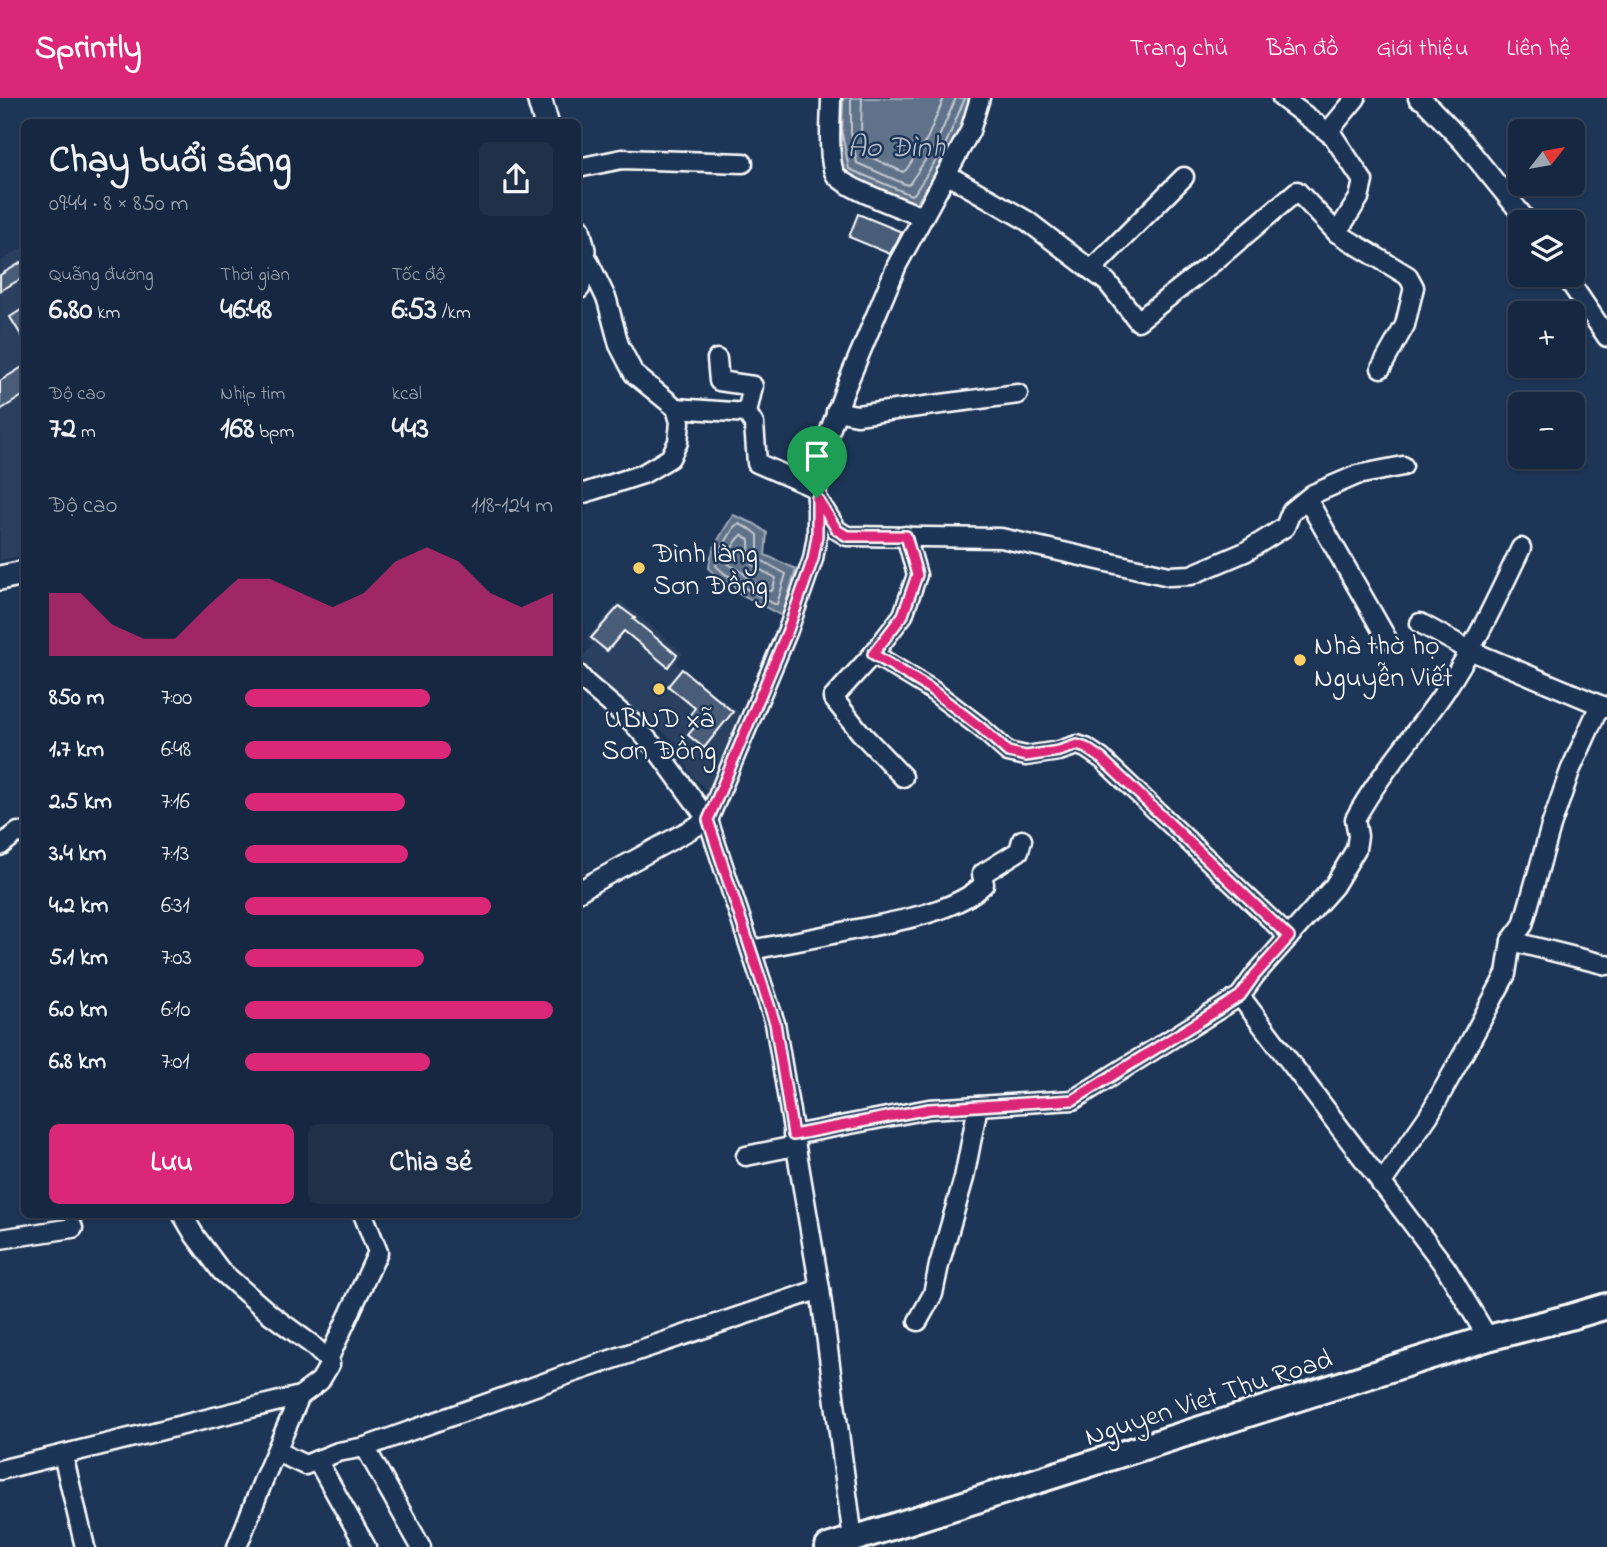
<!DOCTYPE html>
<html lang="vi">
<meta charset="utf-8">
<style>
:root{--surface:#162841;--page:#1f3048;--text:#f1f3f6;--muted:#9ea6b1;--line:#35445a;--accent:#db2777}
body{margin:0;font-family:"Indie Flower",sans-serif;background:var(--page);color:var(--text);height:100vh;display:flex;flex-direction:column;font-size:26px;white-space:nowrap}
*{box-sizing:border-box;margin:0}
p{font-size:23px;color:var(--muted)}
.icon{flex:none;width:38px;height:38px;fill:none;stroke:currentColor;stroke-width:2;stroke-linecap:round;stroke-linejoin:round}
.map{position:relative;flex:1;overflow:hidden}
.details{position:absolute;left:21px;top:21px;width:560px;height:1099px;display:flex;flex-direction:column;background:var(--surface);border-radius:10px;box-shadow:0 2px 5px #0004,0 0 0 2px var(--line)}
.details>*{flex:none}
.needle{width:46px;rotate:59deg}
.fabs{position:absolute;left:1508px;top:21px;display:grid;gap:14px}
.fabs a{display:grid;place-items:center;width:77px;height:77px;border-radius:10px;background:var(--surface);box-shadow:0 2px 5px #0004,0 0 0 2px var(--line);font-size:35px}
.pin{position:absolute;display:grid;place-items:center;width:60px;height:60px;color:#fff;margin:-72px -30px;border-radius:50% 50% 50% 0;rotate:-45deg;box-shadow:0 0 7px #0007}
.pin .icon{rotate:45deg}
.round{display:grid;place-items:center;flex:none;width:74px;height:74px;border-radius:10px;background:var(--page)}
.headline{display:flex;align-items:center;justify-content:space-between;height:119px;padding:0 28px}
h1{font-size:38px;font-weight:800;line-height:52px}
.stats{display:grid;grid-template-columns:repeat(3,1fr);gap:10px;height:119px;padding:7px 28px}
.stats div{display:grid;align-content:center}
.stats b{font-size:30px;font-weight:800}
.stats small{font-size:19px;font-weight:400}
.stats p{font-size:19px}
.chart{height:196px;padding:14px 28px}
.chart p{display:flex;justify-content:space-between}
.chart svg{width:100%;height:126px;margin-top:7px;fill:var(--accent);opacity:.7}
.primary-button{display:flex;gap:14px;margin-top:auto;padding:14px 28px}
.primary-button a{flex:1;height:80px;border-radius:10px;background:var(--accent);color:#fff;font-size:28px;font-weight:800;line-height:80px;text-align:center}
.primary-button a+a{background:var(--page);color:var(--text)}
ul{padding:0 28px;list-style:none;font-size:23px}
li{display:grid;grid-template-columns:112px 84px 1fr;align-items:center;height:52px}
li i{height:18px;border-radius:9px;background:var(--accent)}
header{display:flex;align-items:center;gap:42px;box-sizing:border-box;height:98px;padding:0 35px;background:var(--accent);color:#fff}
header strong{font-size:33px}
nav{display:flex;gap:38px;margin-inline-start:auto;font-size:24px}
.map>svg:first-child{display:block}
.built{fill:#2a4161}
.water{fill:#617289;stroke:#a0aab8;stroke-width:2}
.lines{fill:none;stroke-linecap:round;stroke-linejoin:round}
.shore{stroke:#c0c7d0;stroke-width:2}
.building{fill:#4a5d79;stroke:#fff;stroke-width:2}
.minor-casing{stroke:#fff;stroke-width:23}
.tertiary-casing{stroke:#fff;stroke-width:28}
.secondary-casing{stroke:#fff;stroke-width:30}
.minor{stroke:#1d3557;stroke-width:18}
.tertiary{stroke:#1d3557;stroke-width:23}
.secondary{stroke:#1d3557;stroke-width:24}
.route-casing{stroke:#fff;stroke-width:14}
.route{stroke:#db2777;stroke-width:9}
.poi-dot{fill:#ffd166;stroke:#1d3557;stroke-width:2.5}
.labels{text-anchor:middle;stroke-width:5;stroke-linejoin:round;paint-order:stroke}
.poi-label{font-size:28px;fill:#fff;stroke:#1d3557;text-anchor:start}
.street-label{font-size:28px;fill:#fff;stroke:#1d3557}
.water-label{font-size:30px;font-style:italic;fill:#b8c0ca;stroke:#1d3557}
</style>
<header>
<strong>Sprintly</strong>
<nav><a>Trang chủ</a><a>Bản đồ</a><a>Giới thiệu</a><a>Liên hệ</a></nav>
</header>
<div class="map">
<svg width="1607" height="1449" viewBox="0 0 1607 1449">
<rect width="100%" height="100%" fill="#1d3557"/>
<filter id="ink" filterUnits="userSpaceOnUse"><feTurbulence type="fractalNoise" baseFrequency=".0143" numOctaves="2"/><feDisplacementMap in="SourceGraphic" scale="14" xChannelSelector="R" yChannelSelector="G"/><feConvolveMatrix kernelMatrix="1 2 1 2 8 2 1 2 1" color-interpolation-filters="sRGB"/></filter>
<g filter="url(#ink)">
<!-- built -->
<g class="built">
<polygon points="24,149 24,457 0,462 0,164"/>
<polygon points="620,502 683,555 676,566 741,616 712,696 694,681 679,655 677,645 578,565 593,546 586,541"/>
</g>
<!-- water -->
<g class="water">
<polygon points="836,0 973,0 950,54 915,107 842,77 835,36"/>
<path d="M 733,417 L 755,426 L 767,435 L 765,457 L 796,471 L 782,518 L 735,493 L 735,488 L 721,482 L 709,471 C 709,452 724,433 733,417 Z"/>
</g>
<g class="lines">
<!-- shore -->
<g class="shore">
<polyline points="843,0 842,36 849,71 911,97 914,96 944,50 965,0"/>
<polyline points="851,0 851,35 857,65 907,87 910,85 936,46 956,0"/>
<polyline points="862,0 861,34 866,57 903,74 906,72 927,41 944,0"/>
<path d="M 739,426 L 752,432 L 758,437 L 758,456 L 759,461 L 786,476 L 777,506 L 774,506 L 743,489 L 739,483 L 725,476 L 716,468 C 718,454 728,440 735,428 Z"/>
<path d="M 742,437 L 749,442 C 749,473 752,466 776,480 L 772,493 L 769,493 L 750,483 L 743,475 L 727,465 C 728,456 735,443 742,437 Z"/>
</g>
</g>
<!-- building -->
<g class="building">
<polygon points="858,116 902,134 890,156 849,139"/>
<polygon points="24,163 24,179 0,193 0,177"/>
<polygon points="24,210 24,242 10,219"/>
<polygon points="24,268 24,297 0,312 0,283"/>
<polygon points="619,508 635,520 633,521 677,557 668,569 624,533 607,553 591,540"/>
<polygon points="682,571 733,614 704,650 688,637 698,625 689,618 695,610 668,588"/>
</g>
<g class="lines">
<defs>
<g id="minor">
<path d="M 831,0 C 831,18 827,61 835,76 C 842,89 906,112 923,119"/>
<polyline points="980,0 970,33 897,167 845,291 815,374 817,400 837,432 847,438 1001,440 1169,478 1191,477 1245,454 1285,429 1291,414 1313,396 1357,377 1403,368"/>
<polyline points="1282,0 1333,38 1363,83 1359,100 1337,135"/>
<polyline points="1418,0 1424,3 1463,44 1528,124"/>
<polyline points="1328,34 1356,0"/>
<polyline points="578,70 622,61 743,65"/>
<polyline points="946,76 1026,122 1107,184 1138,223 1216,162 1297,93 1337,135 1408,178 1414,189 1405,227 1381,270"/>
<polyline points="1091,172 1184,79"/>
<polyline points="1565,177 1607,239"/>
<polyline points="717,261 719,283 753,288 747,315"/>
<polyline points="676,310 747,315 754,326 757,365 817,391"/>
<polyline points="836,313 857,317 1018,296"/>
<polyline points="578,397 643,376 670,360 678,344 680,324 676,310 634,276 619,247 607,202 583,152"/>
<polyline points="1307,401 1387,541"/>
<polyline points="1420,525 1469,552 1607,610"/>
<polyline points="873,556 929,590 980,629 1008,654 1026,658 1059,653 1077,647 1086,650 1102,661 1289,839"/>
<polyline points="578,576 586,585 633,625 656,651 708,722 775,925 820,1191 853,1441"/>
<polyline points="903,679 860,634 833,600 873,556 903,517 917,477 906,438"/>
<polyline points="708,722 788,532 813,461 817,438 817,400"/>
<polyline points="0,748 18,734 24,736"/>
<polyline points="578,794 594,784 708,722"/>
<polyline points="1511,843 1607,867"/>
<path d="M 751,852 C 783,846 815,840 847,833 C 887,825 954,816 984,786 L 982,776 L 1019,753 L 1022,742"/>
<polyline points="1240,898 1446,1170 1488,1240"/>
<path d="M 793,1037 L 929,1011 L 1073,1002 L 1240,898 L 1255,877 L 1334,788 L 1356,751 L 1358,738 L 1355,721 C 1380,675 1416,636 1445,593 C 1475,548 1498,498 1521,450"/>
<polyline points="746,1058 795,1048"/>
<polyline points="1381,1086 1429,1017 1471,942 1506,876 1511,843 1523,827 1551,728 1570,673 1600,607"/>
<polyline points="182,1116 195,1138 221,1173 270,1216 311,1246 328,1262"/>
<polyline points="0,1141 73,1130"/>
<polyline points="918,1223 933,1196 939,1167 964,1080 978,1008"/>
<polyline points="365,1349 421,1449"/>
<polyline points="278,1351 288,1359 305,1367 338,1354 365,1349 569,1276 820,1191"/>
<polyline points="63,1357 85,1449"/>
<polyline points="317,1362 366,1449"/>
<polyline points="0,1372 300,1298"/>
<polyline points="237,1449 265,1378 300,1298 320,1283 330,1266 328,1262 378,1154 363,1116"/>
</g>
<g id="tertiary">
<polyline points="539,0 546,24"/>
<polyline points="578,131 583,152 578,189"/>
<polyline points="0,480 24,475"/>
</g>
<polyline id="secondary" points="828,1449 1488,1240 1570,1219 1607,1208"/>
</defs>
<!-- minor casing -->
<use href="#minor" class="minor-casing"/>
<!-- tertiary casing -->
<use href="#tertiary" class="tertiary-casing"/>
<!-- secondary casing -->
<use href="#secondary" class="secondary-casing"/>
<!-- minor -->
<use href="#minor" class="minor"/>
<!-- tertiary -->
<use href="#tertiary" class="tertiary"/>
<!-- secondary -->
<use href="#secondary" class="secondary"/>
</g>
</g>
<g class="lines" filter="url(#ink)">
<defs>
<polygon id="route" points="817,400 837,432 847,438 906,438 917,477 903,517 873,556 929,590 980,629 1008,654 1026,658 1059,653 1077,647 1086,650 1102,661 1289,839 1255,877 1240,898 1073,1002 929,1011 793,1037 775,925 708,722 788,532 813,461 817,438"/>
</defs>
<!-- route casing -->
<use href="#route" class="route-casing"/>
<!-- route -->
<use href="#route" class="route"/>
</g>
<!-- markers -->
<g class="poi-dot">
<circle cx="639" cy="470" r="7"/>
<circle cx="1300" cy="562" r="7"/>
<circle cx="659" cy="591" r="7"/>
</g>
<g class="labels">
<!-- poi labels -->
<g class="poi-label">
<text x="653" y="464">Đình làng<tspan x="653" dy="32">Sơn Đồng</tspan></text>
<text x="1314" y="556">Nhà thờ họ<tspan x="1314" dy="32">Nguyễn Viết</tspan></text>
<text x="659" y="629" text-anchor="middle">UBND xã<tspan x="659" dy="32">Sơn Đồng</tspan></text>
</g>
<!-- street labels -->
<g class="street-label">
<text transform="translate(1208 1298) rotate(-18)" y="10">Nguyen Viet Thu Road</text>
</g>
<!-- water labels -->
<g class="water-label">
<text x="896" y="58">Ao Đình</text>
</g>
</g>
</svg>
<div class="fabs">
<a><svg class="needle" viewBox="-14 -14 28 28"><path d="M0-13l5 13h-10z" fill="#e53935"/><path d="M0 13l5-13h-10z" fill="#9ea6b1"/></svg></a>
<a><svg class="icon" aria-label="layers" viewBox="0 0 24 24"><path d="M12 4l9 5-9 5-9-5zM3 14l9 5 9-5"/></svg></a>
<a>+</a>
<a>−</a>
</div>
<div class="pin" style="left:817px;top:400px;background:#1e9e55"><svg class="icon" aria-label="arrive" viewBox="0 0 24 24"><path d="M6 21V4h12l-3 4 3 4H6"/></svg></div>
<section class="details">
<div class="headline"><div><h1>Chạy buổi sáng</h1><p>09:44 · 8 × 850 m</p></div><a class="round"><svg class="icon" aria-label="share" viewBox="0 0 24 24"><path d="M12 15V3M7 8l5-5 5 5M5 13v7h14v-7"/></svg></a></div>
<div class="stats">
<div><p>Quãng đường</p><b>6.80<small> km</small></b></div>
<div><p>Thời gian</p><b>46:48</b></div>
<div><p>Tốc độ</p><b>6:53<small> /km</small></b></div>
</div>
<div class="stats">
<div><p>Độ cao</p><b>72<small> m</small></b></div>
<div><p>Nhịp tim</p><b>168<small> bpm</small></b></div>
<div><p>kcal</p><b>443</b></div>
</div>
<div class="chart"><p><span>Độ cao</span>118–124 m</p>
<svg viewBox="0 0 160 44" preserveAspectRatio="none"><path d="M0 44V22L10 22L20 33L30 38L40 38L50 27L60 17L70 17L80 22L90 27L100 22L110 11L120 6L130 11L140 22L150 27L160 22V44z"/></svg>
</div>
<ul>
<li><b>850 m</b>7:00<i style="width:60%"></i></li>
<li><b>1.7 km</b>6:48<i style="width:67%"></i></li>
<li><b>2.5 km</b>7:16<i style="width:52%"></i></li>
<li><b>3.4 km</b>7:13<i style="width:53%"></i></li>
<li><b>4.2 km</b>6:31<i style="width:80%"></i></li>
<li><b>5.1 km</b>7:03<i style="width:58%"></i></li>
<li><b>6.0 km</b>6:10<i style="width:100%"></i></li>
<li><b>6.8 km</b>7:01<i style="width:60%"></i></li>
</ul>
<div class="primary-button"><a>Lưu</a><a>Chia sẻ</a></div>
</section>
</div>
